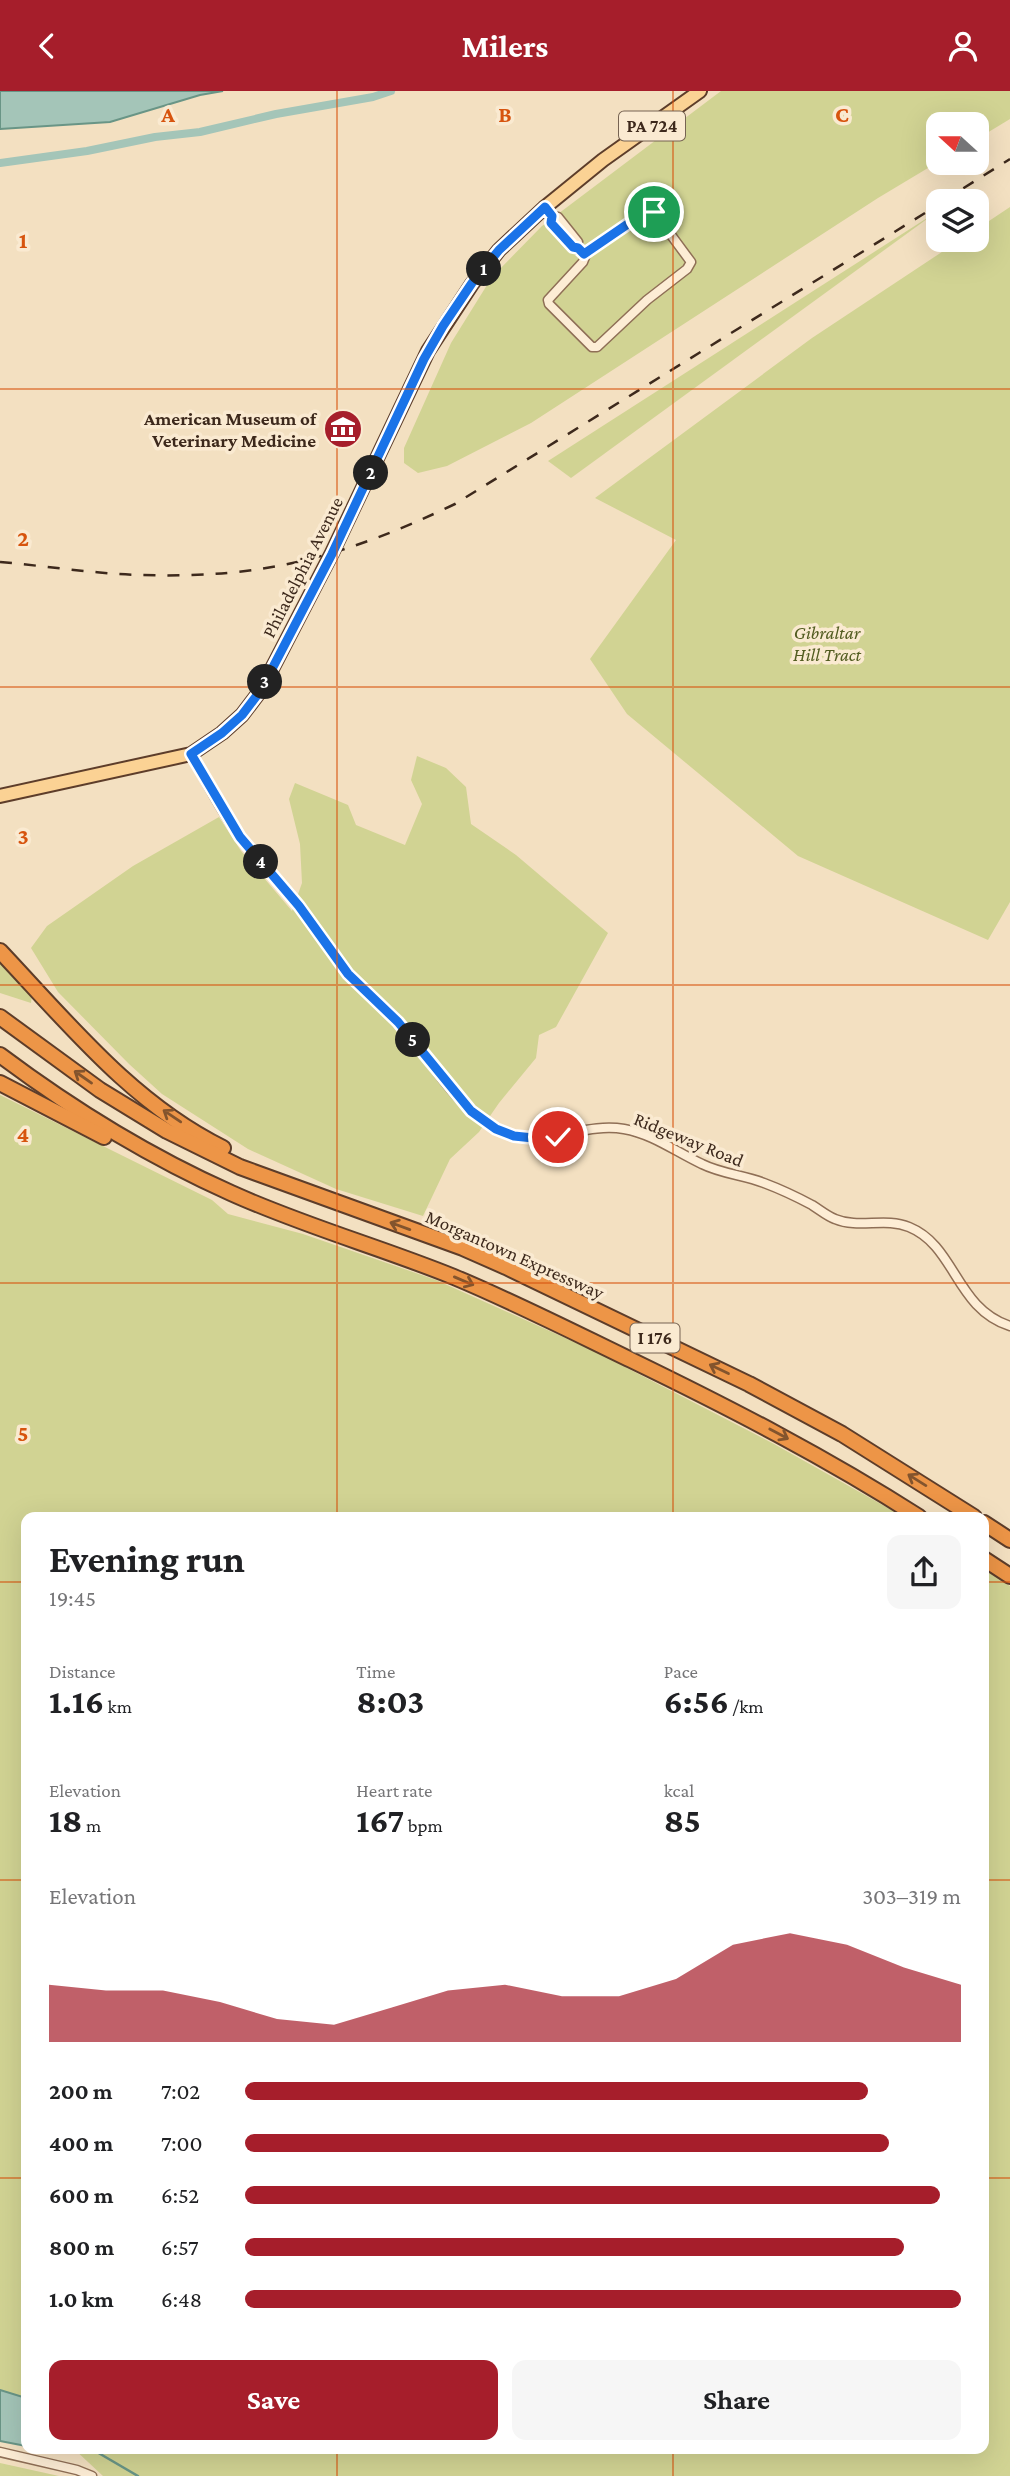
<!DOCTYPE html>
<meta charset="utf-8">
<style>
:root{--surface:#fff;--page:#f6f6f6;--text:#202124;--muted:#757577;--accent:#a61e2b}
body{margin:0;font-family:"Crimson Pro",serif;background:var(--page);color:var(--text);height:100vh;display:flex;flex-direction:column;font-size:26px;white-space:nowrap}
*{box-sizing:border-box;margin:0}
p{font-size:23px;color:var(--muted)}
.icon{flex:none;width:38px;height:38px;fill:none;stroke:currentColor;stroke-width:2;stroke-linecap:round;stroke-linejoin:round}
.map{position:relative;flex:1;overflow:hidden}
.drawer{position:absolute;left:21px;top:1421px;width:968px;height:942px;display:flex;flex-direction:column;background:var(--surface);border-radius:14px;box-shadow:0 7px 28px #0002}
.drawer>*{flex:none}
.needle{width:46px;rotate:291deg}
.fabs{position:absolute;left:926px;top:21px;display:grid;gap:14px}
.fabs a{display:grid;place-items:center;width:63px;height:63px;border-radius:14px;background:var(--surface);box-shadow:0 7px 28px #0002;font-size:35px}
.pin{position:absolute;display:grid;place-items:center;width:60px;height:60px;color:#fff;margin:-30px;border:4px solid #fff;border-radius:50%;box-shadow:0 2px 7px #0007}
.km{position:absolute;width:35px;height:35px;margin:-18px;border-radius:50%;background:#222;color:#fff;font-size:19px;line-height:35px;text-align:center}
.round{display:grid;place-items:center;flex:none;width:74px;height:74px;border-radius:14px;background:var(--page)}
.overview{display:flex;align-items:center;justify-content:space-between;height:119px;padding:0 28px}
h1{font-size:38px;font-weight:700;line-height:52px}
.metrics{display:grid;grid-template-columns:repeat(3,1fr);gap:10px;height:119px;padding:7px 28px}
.metrics div{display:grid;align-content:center}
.metrics b{font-size:35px;font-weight:700}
.metrics small{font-size:19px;font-weight:400}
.metrics p{font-size:19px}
.chart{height:196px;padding:14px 28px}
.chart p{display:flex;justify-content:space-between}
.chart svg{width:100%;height:126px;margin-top:7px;fill:var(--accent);opacity:.7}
.cta{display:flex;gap:14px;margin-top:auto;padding:14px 28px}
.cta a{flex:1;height:80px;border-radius:14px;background:var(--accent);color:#fff;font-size:28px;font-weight:700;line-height:80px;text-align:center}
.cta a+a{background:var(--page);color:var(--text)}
ul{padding:0 28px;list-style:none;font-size:23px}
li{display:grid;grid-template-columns:112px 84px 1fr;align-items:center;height:52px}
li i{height:18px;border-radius:9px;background:var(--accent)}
header{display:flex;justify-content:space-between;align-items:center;height:91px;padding:0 28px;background:var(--accent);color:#fff;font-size:32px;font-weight:700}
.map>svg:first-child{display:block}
.green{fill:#d1d393}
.water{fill:#a4c5b8;stroke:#699586;stroke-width:2}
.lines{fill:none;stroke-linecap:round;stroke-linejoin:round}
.stream{stroke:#699586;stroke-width:2.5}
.canal{stroke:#a4c5b8;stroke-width:8}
.street-casing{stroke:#8f6f56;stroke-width:11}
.primary-casing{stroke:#5d3d2a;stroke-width:16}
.highway-casing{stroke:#5d3d2a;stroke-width:18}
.street{stroke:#fdedd5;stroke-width:8}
.primary{stroke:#fbd294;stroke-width:12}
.highway{stroke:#ed9547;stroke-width:14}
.rail{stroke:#3d291c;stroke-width:2.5;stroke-dasharray:12 12;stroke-linecap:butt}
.oneway{stroke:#83542d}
.route-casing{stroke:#fff;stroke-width:14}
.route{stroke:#1a73e8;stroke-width:9}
.grid{fill:none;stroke:#d7540e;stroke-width:2;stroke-opacity:0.55}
.labels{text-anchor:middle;stroke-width:7;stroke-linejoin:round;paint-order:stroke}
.shield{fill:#faead1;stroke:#766352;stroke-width:2}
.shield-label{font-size:18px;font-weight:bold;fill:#3d291c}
.poi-label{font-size:19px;font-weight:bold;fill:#3d291c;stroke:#faead1;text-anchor:end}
.street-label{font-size:19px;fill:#3d291c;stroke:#faead1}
.park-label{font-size:19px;font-style:italic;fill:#525c20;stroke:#faead1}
.grid-label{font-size:23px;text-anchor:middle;font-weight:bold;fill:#d7540e;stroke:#faead1;stroke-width:7;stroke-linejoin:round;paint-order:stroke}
</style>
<header><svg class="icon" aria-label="back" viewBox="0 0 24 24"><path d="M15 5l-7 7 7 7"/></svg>Milers<svg class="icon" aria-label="person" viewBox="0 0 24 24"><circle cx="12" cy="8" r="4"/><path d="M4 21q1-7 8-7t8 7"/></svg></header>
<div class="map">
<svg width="1010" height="2385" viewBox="0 0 1010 2385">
<rect width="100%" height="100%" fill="#f3e0c1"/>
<!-- green -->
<g class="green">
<polygon points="721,0 1010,0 1010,28 977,48 976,33 938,33 938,71 878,107 531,332 447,375 418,382 404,372 404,357 451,252 492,186 542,135"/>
<polygon points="1010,116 1010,811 988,849 798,765 627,623 590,568 676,449 595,407 812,247 960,149 976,149 977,138"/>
<polygon points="938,120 571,387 548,370"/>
<polygon points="417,665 446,677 466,696 471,733 516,764 608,842 556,936 539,944 536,967 499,1012 479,1041 450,1068 423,1125 336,1098 248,1058 162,1003 129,973 58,901 31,857 47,835 133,775 219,726 241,760 292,820 302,792 300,753 289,708 295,692 348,714 356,734 405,754 422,713 411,689"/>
<polygon points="0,868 32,903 31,912 0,902"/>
<polygon points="0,1004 212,1109 228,1123 303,1143 436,1189 592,1259 774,1353 904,1426 26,1426 26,2323 0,2311"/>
<polygon points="984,1478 1010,1495 1010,2385 103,2385 73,2357 984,2357"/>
<polygon points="0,2372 59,2385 0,2385"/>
</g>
<!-- water -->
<g class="water">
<polygon points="0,0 223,0 200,4 110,31 0,38"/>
<polygon points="0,2299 26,2307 26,2355 0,2350"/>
</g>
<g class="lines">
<!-- stream -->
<polyline class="stream" points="90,2357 138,2385"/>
<!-- canal -->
<polyline class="canal" points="0,72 87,60 155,46 200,41 276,23 373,6 391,0"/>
<defs>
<g id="street">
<polyline points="545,116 552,125 551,132 573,156 577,157 578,151 558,126 552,125"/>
<polyline points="577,157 585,166 583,171 548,209 549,213 592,256 597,256 647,209 687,178 691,171 654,121 650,119 584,163"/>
<path d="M 191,663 C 206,691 221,720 240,746 C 259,770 281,792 299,816 C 316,837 329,860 346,881 C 363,900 385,914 401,933 C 428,966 462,1025 503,1041 C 544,1058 582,1031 624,1038 C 653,1043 676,1061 702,1073 C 722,1083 744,1084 764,1092 C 780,1098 797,1106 812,1114 C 820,1119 827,1125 835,1128 C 859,1138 885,1126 909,1136 C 956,1155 955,1217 1010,1235"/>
<polyline points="0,2361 77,2379 92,2385"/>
</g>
<polyline id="primary" points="0,705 191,663 222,642 242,624 261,599 332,462 428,260 472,193 499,159 544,117 603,69 700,0"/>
<g id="highway">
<path d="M 0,860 C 67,931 133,1013 223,1057"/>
<polyline points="0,926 100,999 167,1040 240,1076 463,1157 506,1176 749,1293 842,1343 974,1426"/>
<path d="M 0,964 C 72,1018 148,1065 231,1102 C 304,1135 380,1156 454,1186 C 514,1211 573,1241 631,1269 C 730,1317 827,1367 919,1426"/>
<polyline points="0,992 104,1046"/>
<polyline points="984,1432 1010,1449"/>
<polyline points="984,1468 1010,1485"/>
</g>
</defs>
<!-- street casing -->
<use href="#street" class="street-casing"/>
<!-- primary casing -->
<use href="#primary" class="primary-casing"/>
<!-- highway casing -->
<use href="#highway" class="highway-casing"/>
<!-- street -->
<use href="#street" class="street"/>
<!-- primary -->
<use href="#primary" class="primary"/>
<!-- highway -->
<use href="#highway" class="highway"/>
<!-- rail -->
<g class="rail">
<polyline points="943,110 1010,68"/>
<path d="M 0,471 C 47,475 95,483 143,484 C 264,488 346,465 455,413 L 938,114"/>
</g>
</g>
<!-- one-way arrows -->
<defs><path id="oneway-shaft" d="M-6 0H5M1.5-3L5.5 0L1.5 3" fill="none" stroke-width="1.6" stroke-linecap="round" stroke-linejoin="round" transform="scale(1.75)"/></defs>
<g class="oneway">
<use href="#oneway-shaft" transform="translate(83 986) rotate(-145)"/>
<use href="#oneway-shaft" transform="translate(172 1025) rotate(-146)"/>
<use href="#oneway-shaft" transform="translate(400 1135) rotate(-160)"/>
<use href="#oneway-shaft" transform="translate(464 1190) rotate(23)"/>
<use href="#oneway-shaft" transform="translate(719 1278) rotate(-154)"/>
<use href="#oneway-shaft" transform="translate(779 1343) rotate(28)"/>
<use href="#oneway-shaft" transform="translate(917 1389) rotate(-148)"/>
</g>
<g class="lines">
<defs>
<polyline id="route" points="558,1046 543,1048 514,1045 496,1038 471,1020 398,931 348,883 299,815 240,746 191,663 222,642 242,624 261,599 332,463 424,268 443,235 472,192 499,159 545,116 552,125 551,132 573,156 578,157 584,163 641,124 650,119 654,121"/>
</defs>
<!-- route casing -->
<use href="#route" class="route-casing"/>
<!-- route -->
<use href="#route" class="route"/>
</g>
<!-- grid -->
<path class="grid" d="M 337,0 L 337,1426M 673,0 L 673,1426M 0,298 L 1010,298M 0,596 L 1010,596M 0,894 L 1010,894M 0,1192 L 1010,1192M 0,1491 L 26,1491M 984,1491 L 1010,1491M 0,1789 L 26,1789M 984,1789 L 1010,1789M 0,2087 L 26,2087M 984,2087 L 1010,2087M 337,2357 L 337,2385M 673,2357 L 673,2385"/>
<!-- icons -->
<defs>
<symbol id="museum-disc" viewBox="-11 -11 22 22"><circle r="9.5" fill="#a61e2b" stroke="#faead1"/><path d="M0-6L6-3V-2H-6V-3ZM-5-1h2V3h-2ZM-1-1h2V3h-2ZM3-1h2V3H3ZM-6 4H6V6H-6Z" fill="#fff"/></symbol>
</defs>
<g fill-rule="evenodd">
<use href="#museum-disc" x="321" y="316" width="44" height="44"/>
</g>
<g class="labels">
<!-- shield labels -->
<g class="shield">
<rect x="619" y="20.5" width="66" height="29" rx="5"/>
<rect x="630.5" y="1232.5" width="49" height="29" rx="5"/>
</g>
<g class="shield-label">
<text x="652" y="41">PA 724</text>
<text x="655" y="1253">I 176</text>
</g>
<!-- poi labels -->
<g class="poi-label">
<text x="316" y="334">American Museum of<tspan x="316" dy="22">Veterinary Medicine</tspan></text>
</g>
<!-- street labels -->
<g class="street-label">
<text transform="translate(302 476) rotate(-63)" y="7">Philadelphia Avenue</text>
<text transform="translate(689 1048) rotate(22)" y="7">Ridgeway Road</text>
<text transform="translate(515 1163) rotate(24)" y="7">Morgantown Expressway</text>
</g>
<!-- park labels -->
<g class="park-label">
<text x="827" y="548">Gibraltar<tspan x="827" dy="22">Hill Tract</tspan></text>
</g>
</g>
<g class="grid-label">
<text x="168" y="31">A</text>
<text x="505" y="31">B</text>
<text x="842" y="31">C</text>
<text x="23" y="157">1</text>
<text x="23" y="455">2</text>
<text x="23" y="753">3</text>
<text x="23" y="1051">4</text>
<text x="23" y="1350">5</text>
</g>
</svg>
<div class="fabs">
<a><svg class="needle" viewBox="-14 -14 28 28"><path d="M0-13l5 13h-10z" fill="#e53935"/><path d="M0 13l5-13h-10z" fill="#757577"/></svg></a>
<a><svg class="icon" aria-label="layers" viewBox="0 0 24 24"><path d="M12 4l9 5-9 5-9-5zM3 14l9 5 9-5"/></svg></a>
</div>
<div class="pin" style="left:654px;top:121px;background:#1e9e55"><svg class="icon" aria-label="arrive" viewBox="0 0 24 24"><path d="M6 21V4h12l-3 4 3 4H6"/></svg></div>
<div class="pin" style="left:558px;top:1046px;background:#d93025"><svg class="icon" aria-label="check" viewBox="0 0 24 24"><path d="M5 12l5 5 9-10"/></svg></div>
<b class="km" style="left:484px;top:178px">1</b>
<b class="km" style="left:371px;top:382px">2</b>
<b class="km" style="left:265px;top:591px">3</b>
<b class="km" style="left:261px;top:771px">4</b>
<b class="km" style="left:413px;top:949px">5</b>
<section class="drawer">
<div class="overview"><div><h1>Evening run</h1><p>19:45</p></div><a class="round"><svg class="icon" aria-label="share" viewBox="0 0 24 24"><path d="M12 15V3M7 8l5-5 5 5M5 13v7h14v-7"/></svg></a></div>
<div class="metrics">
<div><p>Distance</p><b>1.16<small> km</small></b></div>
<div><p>Time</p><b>8:03</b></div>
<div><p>Pace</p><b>6:56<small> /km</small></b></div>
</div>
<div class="metrics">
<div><p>Elevation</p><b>18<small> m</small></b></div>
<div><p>Heart rate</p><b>167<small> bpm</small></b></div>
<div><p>kcal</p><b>85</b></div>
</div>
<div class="chart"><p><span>Elevation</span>303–319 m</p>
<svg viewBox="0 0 160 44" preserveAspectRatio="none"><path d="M0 44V24L10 26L20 26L30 30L40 36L50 38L60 32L70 26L80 24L90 28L100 28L110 22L120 10L130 6L140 10L150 18L160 24V44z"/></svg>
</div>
<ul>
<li><b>200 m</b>7:02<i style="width:87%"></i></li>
<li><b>400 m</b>7:00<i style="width:90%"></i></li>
<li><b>600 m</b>6:52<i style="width:97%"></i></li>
<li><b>800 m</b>6:57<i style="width:92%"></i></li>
<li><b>1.0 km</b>6:48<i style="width:100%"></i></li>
</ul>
<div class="cta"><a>Save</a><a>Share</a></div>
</section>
</div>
